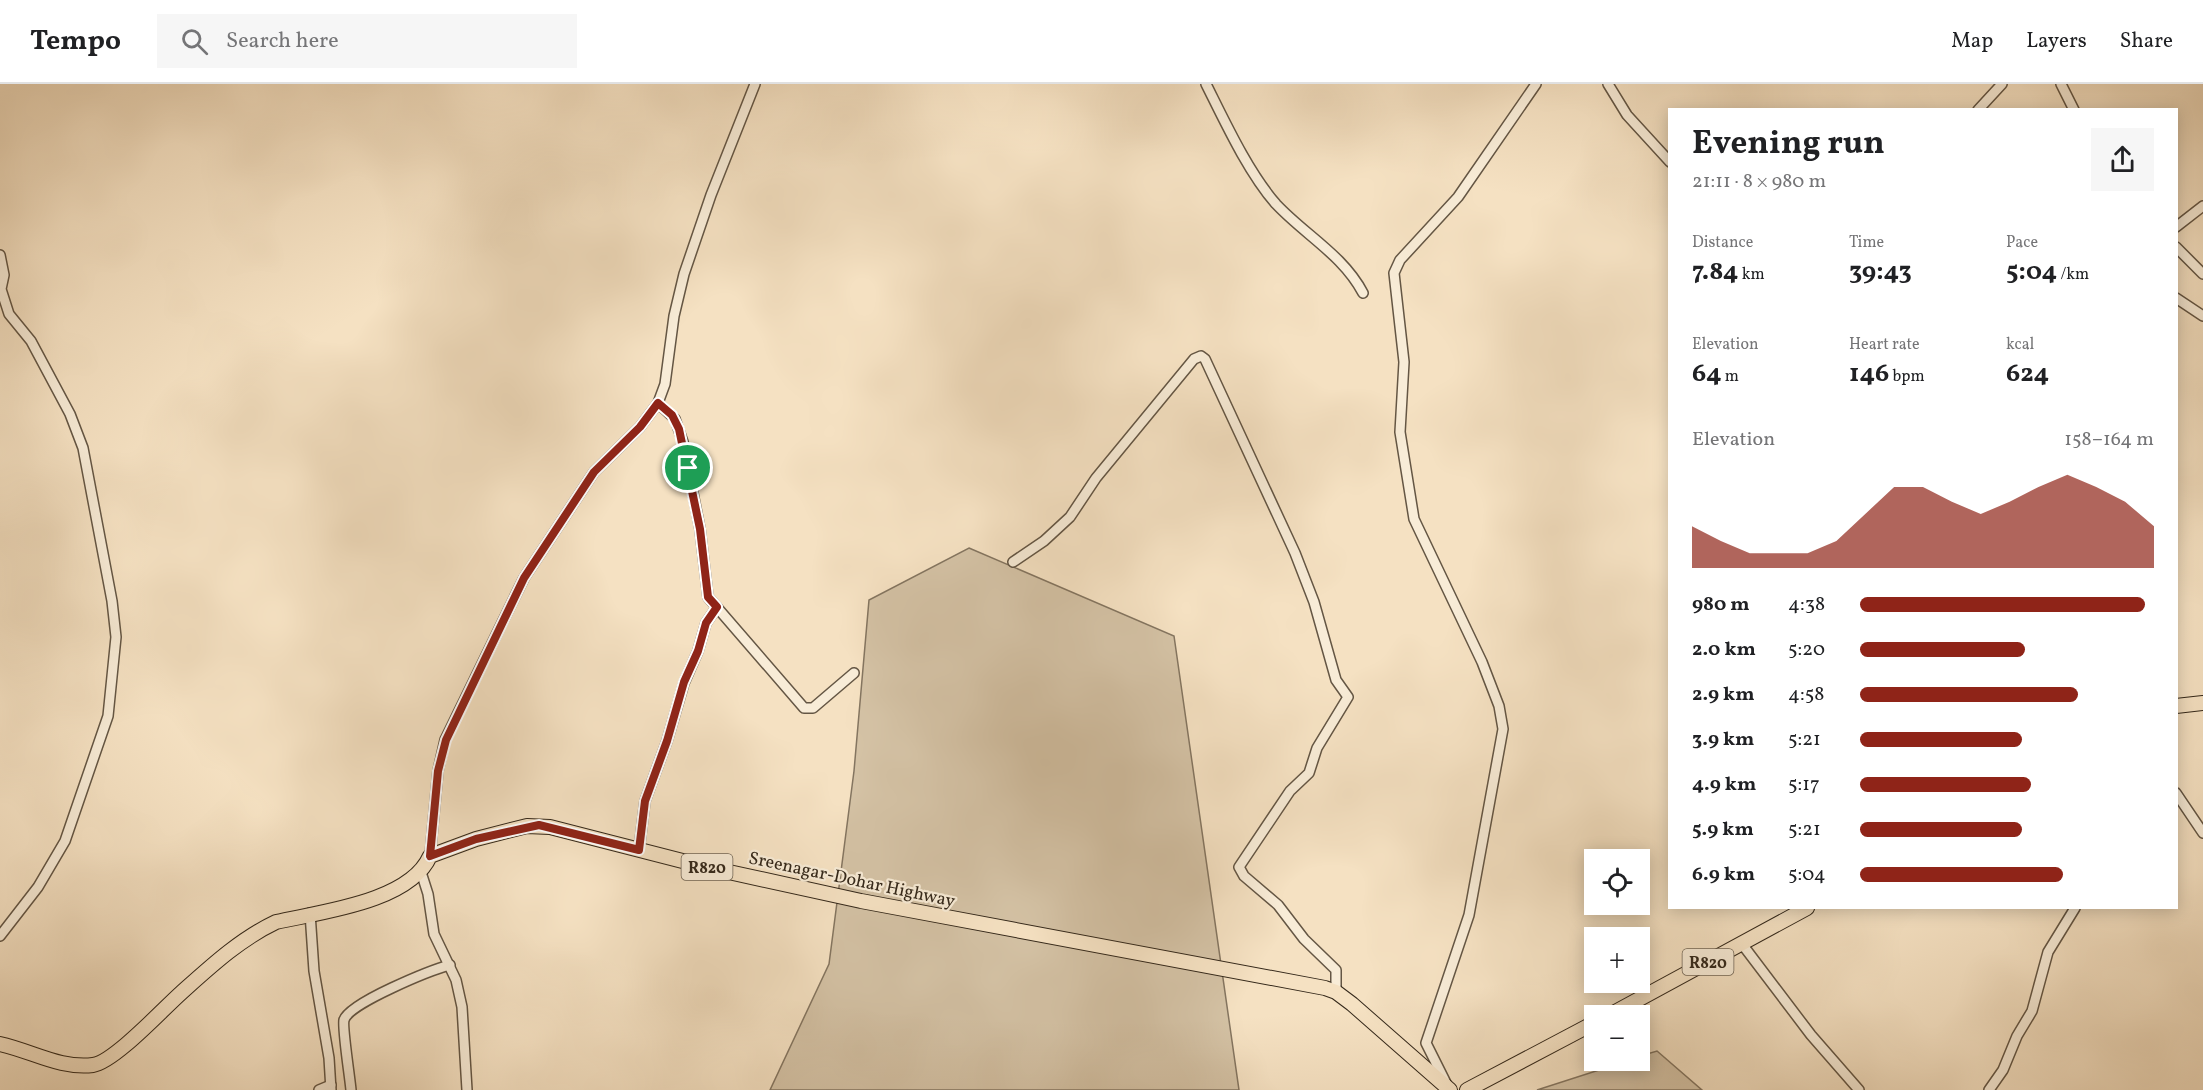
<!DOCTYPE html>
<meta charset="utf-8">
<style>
:root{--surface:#fff;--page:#f6f6f6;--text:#202124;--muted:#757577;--line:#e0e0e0;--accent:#8f2418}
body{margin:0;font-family:Vollkorn,serif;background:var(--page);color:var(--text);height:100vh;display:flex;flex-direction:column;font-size:22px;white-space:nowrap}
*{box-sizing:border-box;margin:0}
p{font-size:20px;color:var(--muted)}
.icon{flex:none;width:33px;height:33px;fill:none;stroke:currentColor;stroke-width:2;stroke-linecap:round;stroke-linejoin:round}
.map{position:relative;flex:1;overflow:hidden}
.sheet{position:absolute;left:1668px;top:24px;width:510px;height:801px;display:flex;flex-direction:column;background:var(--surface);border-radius:0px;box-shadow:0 3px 15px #0003}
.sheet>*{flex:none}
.fabs{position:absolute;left:1584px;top:765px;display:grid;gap:12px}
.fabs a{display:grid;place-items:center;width:66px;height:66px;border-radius:0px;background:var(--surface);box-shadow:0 3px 15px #0003;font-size:30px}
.pin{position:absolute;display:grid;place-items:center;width:51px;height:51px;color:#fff;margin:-26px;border:3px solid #fff;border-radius:50%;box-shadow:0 2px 6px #0007}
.round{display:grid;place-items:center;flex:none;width:63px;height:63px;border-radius:0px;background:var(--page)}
.head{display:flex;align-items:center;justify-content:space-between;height:102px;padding:0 24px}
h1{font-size:33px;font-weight:700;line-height:45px}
.figures{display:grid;grid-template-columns:repeat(3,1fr);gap:9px;height:102px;padding:6px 24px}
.figures div{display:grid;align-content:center}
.figures b{font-size:26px;font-weight:700}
.figures small{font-size:16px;font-weight:400}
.figures p{font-size:16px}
.chart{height:168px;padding:12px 24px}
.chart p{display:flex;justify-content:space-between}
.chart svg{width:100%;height:108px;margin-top:6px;fill:var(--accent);opacity:.7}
ul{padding:0 24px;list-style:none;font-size:20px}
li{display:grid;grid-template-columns:96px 72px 1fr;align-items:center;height:45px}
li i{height:15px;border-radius:8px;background:var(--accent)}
header{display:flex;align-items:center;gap:36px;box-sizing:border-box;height:84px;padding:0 30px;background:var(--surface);border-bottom:2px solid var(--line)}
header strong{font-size:28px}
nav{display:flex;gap:33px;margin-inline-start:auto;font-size:21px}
.search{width:420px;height:54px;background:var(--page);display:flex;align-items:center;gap:15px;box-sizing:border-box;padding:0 21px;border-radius:0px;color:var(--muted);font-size:22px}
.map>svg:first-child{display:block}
.green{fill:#d4c2a5;stroke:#847560;stroke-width:1.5}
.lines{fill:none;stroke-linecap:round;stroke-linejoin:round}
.street-casing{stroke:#645644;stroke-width:12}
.primary-casing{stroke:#34281a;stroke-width:16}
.street{stroke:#f8ecd7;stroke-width:9}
.primary{stroke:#f5e1c2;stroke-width:14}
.route-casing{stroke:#fff;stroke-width:12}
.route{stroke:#8f2418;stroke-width:8}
.labels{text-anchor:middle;stroke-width:4.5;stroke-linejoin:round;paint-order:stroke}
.shield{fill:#f8ecd7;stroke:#6f6353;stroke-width:1.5}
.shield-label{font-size:16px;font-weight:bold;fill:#34281a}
.street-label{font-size:18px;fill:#34281a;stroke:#f8ecd7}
</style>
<header>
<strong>Tempo</strong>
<div class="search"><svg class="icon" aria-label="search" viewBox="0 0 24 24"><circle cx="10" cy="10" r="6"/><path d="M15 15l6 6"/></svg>Search here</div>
<nav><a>Map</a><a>Layers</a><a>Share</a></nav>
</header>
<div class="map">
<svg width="2203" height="1006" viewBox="0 0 2203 1006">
<rect width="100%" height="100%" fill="#f5e1c2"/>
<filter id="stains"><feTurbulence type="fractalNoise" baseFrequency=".00333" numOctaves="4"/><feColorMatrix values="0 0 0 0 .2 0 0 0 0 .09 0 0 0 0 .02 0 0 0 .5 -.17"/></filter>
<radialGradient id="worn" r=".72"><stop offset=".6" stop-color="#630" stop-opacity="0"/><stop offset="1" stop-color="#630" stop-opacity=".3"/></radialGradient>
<!-- green -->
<g class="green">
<polygon points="969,464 1174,552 1239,1006 770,1006 829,880 854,687 869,516"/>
<polygon points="1657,967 1702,1006 1537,1006 1627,977 1640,976 1640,972"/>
</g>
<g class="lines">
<defs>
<g id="street">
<path d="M 1206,0 C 1225,38 1248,88 1276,120 C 1305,151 1343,171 1363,209"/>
<polyline points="1608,0 1627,31 1670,78"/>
<polyline points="2061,0 2074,26"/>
<polyline points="1978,26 2002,0"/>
<polyline points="2176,143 2203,122"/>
<polyline points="2176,163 2203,190"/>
<polyline points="0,171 4,191 1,205 9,230 31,257 70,330 83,364 112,517 116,553 108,632 65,757 38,803 0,852"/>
<polyline points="2176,214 2203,232"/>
<polyline points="658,319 675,335 683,358 700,445 708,513 804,624 813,624 854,589"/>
<polyline points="1013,478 1044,457 1070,433 1096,394 1194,275 1201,272 1205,275 1295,469 1314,518 1336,596 1348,613 1317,664 1309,689 1290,707 1239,783 1244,792 1278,821 1304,855 1336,886 1336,908"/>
<polyline points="2176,709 2203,749"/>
<polyline points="639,766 645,717 667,657 684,599 698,567 706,539 717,523"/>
<polyline points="430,772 438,687 445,656 524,494 594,388 640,343 658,319 665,300 674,232 684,190 711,111 755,0"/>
<polyline points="421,788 428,810 434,850 456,896 462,923 467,1006"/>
<polyline points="310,829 314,887 329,974 331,1006"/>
<polyline points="1742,860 1811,951 1859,1006"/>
<polyline points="1447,1001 1426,959 1469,831 1503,645 1499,622 1482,578 1414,435 1400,348 1404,278 1394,189 1400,176 1458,113 1536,0"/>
<polyline points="319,1006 331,1001"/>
<path d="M 351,1006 C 350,994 342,943 344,936 C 349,919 431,886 450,881"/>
<polyline points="1989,1006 2003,986 2017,952 2032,927 2048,868 2075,824"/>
</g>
<g id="primary">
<polyline points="2176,622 2203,619"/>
<polyline points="1608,932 1807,824"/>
<path d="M 0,960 C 32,967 60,985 93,981 C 114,978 163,925 181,909 C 210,883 240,855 276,838 C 320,828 410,818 430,772 L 476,755 L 527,742 L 550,743 L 706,783 L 861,817 L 1325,904 L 1336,908 L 1352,920 L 1450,1006"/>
<polyline points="1467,1006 1594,939"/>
</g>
</defs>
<!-- street casing -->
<use href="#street" class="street-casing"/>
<!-- primary casing -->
<use href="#primary" class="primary-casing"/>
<!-- street -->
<use href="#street" class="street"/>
<!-- primary -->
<use href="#primary" class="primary"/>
</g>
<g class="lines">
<defs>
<polygon id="route" points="658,319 672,331 679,345 700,445 708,513 717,523 706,539 698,567 684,598 667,657 645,717 639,766 539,741 476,755 430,772 438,687 446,656 524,494 594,388 640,343"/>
</defs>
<!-- route casing -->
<use href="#route" class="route-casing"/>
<!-- route -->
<use href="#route" class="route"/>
</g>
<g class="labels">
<!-- shield labels -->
<g class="shield">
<rect x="681.5" y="770" width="51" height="26" rx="4.5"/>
<rect x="1682.5" y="865" width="51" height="26" rx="4.5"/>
</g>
<g class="shield-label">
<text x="707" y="789">R820</text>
<text x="1708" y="884">R820</text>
</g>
<!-- street labels -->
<g class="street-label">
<text transform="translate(852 795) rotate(12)" y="6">Sreenagar-Dohar Highway</text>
</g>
</g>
<rect width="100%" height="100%" filter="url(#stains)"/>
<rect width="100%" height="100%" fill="url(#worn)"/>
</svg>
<div class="fabs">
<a><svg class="icon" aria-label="locate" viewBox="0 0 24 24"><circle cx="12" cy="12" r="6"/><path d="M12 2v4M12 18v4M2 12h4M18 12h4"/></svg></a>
<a>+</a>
<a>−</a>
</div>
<div class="pin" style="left:688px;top:384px;background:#1e9e55"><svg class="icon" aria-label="arrive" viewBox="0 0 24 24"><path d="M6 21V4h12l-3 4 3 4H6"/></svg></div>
<section class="sheet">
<div class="head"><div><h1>Evening run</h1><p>21:11 · 8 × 980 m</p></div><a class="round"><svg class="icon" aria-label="share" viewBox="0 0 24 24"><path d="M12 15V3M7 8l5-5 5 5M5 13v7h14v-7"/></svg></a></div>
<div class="figures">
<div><p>Distance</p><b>7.84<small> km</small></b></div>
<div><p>Time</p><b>39:43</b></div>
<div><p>Pace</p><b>5:04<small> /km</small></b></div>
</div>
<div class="figures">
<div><p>Elevation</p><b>64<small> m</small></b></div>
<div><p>Heart rate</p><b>146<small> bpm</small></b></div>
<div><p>kcal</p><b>624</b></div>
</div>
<div class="chart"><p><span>Elevation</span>158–164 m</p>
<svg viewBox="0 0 160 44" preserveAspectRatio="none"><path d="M0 44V27L10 33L20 38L30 38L40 38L50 33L60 22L70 11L80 11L90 17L100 22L110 17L120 11L130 6L140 11L150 17L160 27V44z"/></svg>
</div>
<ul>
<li><b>980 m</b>4:38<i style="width:97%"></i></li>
<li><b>2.0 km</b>5:20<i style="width:56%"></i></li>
<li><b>2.9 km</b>4:58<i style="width:74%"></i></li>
<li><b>3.9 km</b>5:21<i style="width:55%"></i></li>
<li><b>4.9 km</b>5:17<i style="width:58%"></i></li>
<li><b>5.9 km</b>5:21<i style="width:55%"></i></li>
<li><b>6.9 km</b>5:04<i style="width:69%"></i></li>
</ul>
</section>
</div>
